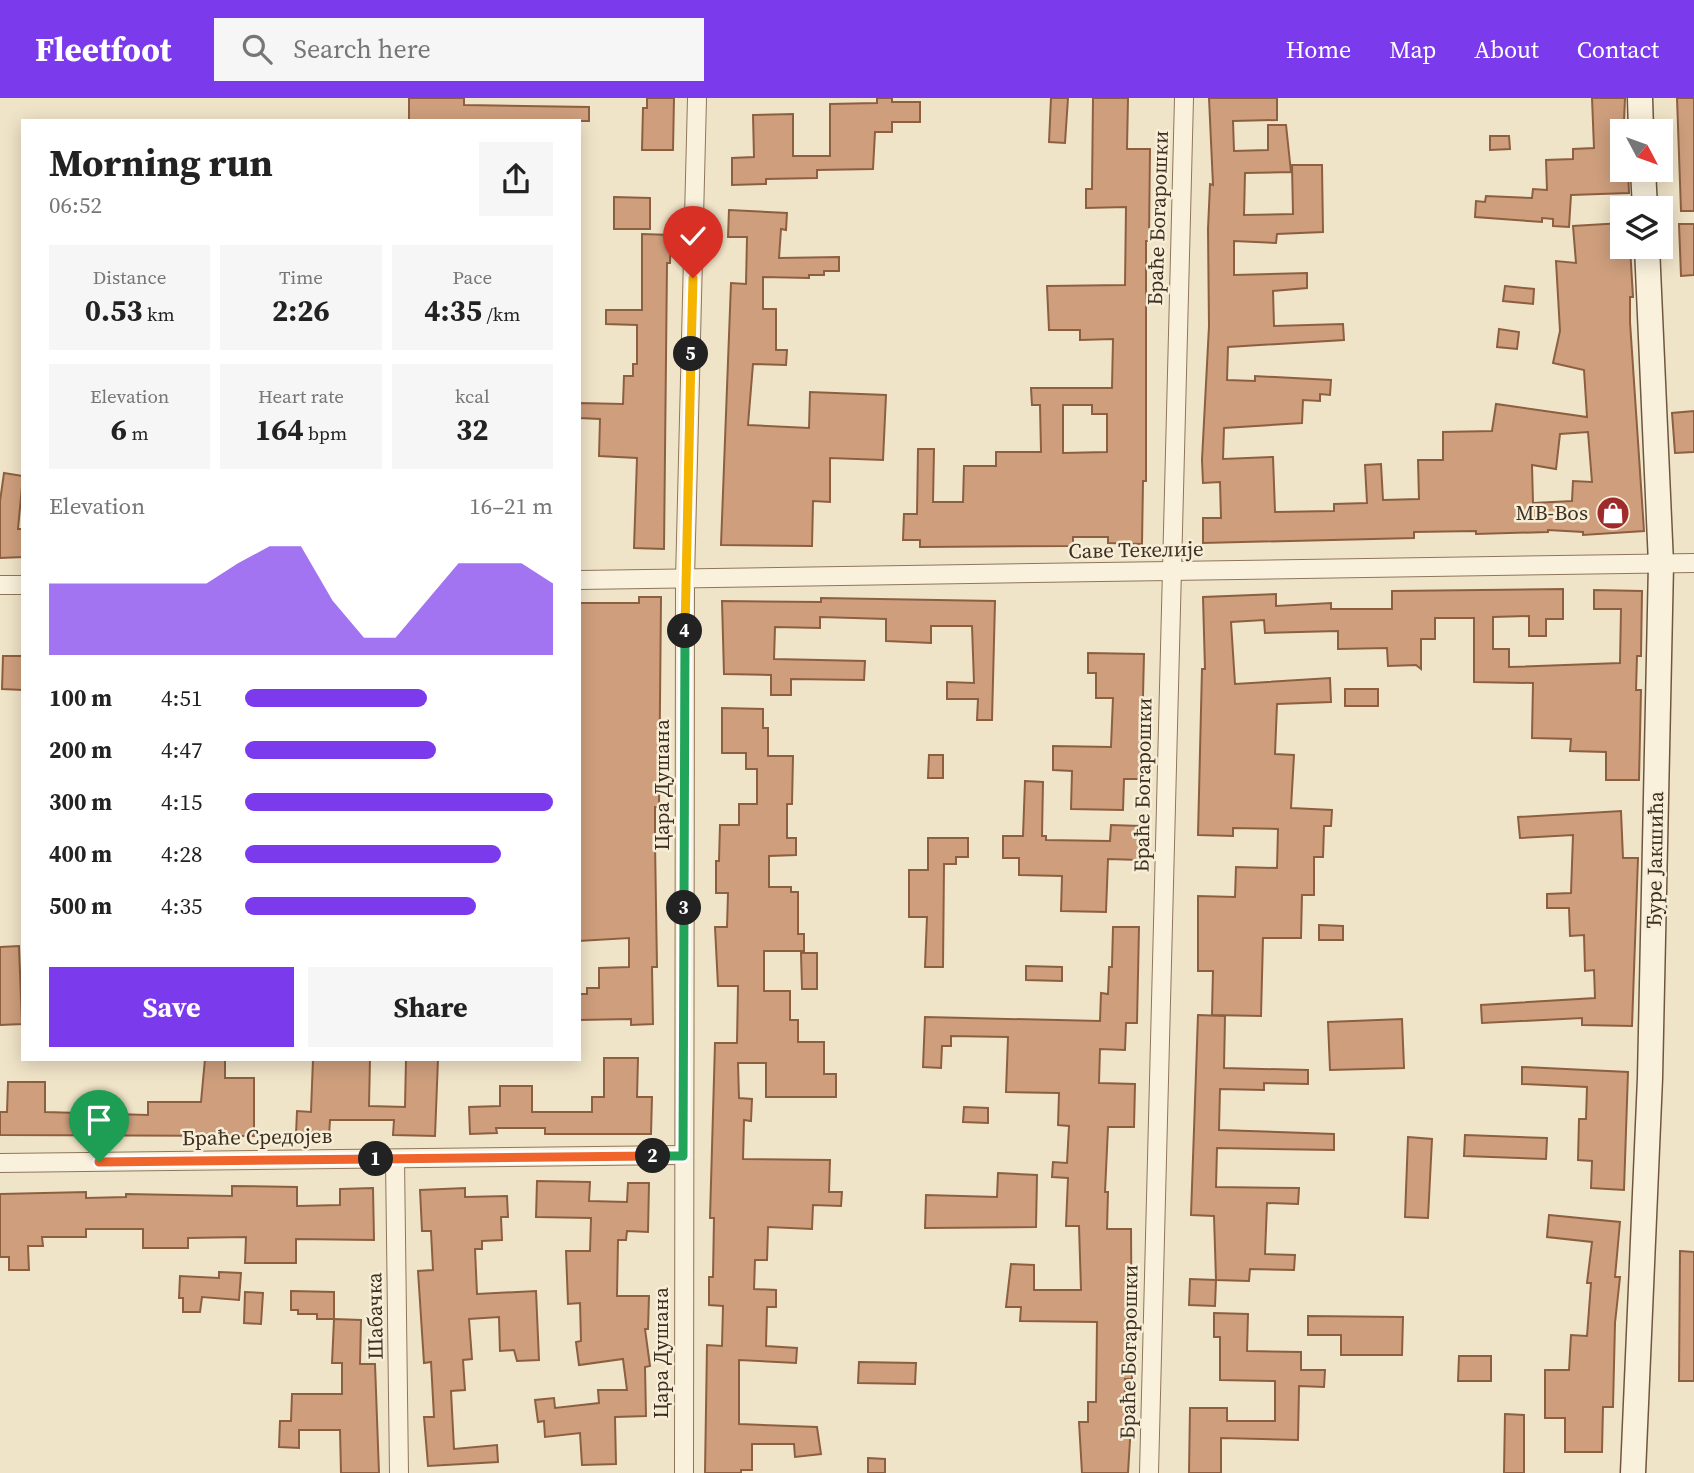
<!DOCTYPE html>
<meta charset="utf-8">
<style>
:root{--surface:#fff;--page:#f6f6f6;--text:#222;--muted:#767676;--accent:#7c3aed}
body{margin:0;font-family:"Source Serif 4",serif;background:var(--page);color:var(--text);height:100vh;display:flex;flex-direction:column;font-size:26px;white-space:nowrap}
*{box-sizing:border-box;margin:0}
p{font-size:23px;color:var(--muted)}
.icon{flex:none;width:38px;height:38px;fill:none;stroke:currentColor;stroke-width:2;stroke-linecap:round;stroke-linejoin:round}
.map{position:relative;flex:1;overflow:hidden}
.panel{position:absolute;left:21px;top:21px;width:560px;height:942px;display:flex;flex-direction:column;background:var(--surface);border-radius:0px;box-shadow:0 4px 18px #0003}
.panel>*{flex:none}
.needle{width:46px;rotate:131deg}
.tools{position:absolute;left:1610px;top:21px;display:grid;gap:14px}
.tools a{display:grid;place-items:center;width:63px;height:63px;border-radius:0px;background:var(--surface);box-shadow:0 4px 18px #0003;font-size:35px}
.pin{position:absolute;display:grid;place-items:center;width:60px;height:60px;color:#fff;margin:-72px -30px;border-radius:50% 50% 50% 0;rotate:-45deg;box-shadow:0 0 7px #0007}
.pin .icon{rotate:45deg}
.km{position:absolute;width:35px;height:35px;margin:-18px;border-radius:50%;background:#222;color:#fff;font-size:19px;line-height:35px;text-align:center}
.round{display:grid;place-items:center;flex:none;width:74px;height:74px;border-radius:0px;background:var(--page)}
.head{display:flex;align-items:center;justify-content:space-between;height:119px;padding:0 28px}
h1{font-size:38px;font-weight:700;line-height:52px}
.stats{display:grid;grid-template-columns:repeat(3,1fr);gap:10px;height:119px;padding:7px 28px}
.stats div{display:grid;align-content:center;border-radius:0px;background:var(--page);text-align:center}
.stats b{font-size:30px;font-weight:700}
.stats small{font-size:19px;font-weight:400}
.stats p{font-size:19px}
.chart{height:196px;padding:14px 28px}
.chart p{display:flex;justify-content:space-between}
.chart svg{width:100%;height:126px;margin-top:7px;fill:var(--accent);opacity:.7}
.cta{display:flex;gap:14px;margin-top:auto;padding:14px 28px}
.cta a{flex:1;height:80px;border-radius:0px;background:var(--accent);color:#fff;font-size:28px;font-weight:700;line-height:80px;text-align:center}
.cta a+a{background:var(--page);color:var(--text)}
ul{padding:0 28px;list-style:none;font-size:23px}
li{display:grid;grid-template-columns:112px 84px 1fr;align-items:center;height:52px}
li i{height:18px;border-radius:9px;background:var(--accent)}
header{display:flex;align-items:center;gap:42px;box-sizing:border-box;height:98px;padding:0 35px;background:var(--accent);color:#fff}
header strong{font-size:33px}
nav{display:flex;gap:38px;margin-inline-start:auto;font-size:24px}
.search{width:490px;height:63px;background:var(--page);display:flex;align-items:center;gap:18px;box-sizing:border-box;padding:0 24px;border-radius:0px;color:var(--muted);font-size:26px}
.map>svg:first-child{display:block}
.building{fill:#cf9f7d;stroke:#8d5f41;stroke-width:2;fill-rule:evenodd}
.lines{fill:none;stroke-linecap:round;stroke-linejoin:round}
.street-casing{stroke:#8d765c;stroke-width:20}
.secondary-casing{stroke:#6f573f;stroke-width:27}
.street{stroke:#faf1dc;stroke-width:18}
.secondary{stroke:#faf1dc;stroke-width:24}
.split-1-casing{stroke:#fff;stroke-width:14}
.split-2-casing{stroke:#fff;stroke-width:14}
.split-3-casing{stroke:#fff;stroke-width:14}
.split-4-casing{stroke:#fff;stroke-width:14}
.split-5-casing{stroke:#fff;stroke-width:14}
.split-6-casing{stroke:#fff;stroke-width:14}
.split-1{stroke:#f0652b;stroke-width:9}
.split-2{stroke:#f0652b;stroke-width:9}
.split-3{stroke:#22a559;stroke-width:9}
.split-4{stroke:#22a559;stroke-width:9}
.split-5{stroke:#f5b400;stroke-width:9}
.split-6{stroke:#f5b400;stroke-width:9}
.labels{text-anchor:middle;stroke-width:5;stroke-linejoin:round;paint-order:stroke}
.street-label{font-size:21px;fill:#3d2e20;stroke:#f7eed8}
.poi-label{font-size:21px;fill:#3d2e20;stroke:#f7eed8;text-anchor:end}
</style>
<header>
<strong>Fleetfoot</strong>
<div class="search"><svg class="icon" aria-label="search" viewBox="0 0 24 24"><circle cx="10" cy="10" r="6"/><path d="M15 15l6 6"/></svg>Search here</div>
<nav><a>Home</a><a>Map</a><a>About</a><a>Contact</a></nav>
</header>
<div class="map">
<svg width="1694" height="1375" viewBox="0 0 1694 1375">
<rect width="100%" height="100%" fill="#f0e4c8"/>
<!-- building -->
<g class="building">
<polygon points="409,0 464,0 464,7 589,9 589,23 409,23"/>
<polygon points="647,0 674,0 673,52 642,52 643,10 647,10"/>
<polygon points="877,0 892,0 892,4 920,4 920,24 892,24 892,34 875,34 873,71 817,72 817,80 766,81 766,86 732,87 732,60 754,59 753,17 793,16 793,58 830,58 830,6 877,5"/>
<polygon points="1051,0 1068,0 1065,45 1049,44"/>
<path d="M 1093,0 L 1128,0 L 1127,51 L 1150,51 L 1149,143 L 1146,143 L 1146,383 L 1143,383 L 1142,446 L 1108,445 L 1108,439 L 1073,439 L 1073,448 L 920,449 L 920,442 L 903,442 L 904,416 L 917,416 L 918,351 L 934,351 L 933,404 L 963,404 L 964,368 L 996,368 L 996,354 L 1041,354 L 1040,307 L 1032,307 L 1031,290 L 1112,290 L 1113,241 L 1080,242 L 1080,232 L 1049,232 L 1047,188 L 1125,187 L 1126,109 L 1086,110 L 1086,91 L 1092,91 ZM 1063,307 L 1092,307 L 1092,316 L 1107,316 L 1107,354 L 1063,355 Z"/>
<path d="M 1209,0 L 1277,0 L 1277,22 L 1233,23 L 1234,53 L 1268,52 L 1268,27 L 1286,27 L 1291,74 L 1245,75 L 1244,117 L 1293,116 L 1292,67 L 1322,67 L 1323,134 L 1277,136 L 1276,145 L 1234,143 L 1234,177 L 1307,175 L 1307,190 L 1273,193 L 1274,228 L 1343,226 L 1344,242 L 1228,249 L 1227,282 L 1255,283 L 1255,278 L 1331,282 L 1330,297 L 1320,296 L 1320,303 L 1303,302 L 1302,325 L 1224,330 L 1223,361 L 1273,359 L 1275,414 L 1334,413 L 1334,406 L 1367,405 L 1365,367 L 1381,366 L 1383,402 L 1419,401 L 1418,362 L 1443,362 L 1443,334 L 1492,333 L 1496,306 L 1587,319 L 1584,272 L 1553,265 L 1560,233 L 1556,163 L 1576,165 L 1573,128 L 1622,125 L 1622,149 L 1630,149 L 1633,199 L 1630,199 L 1630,224 L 1644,433 L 1583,437 L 1583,434 L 1548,432 L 1548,434 L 1476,436 L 1476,433 L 1414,434 L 1414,440 L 1203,445 L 1203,420 L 1221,420 L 1220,384 L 1203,385 L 1202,362 L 1209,228 L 1208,131 L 1210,86 L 1213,87 ZM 1588,334 L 1592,384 L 1573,383 L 1572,403 L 1533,405 L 1532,367 L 1556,371 L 1560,336 Z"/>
<polygon points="1592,0 1625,0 1622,72 1628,72 1629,95 1571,97 1569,129 1553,128 1553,121 1542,120 1542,124 1475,119 1476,103 1485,104 1486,98 1532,100 1533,91 1547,92 1546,62 1573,61 1573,51 1594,50"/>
<polygon points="1677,0 1694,0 1694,113 1681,113"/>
<polygon points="1490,38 1509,38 1510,51 1490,52"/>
<polygon points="614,99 650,100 650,131 614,131"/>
<polygon points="729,112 787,115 786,132 781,131 779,160 839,159 839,173 824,173 824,177 809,177 809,180 763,179 763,211 776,211 776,252 787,252 786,267 753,266 748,327 809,330 810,294 886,297 883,362 830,360 830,404 813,403 812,448 721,447 731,185 746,186 747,139 728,139"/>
<polygon points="1679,126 1694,126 1694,177 1681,178"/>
<polygon points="642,136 671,137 670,165 667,165 664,451 634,450 637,360 599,358 600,321 579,320 579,305 623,306 624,278 633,278 633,266 637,266 637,227 606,226 606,212 642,212"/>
<polygon points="1505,188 1534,191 1533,206 1503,203"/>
<polygon points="1499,231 1519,234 1517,251 1497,249"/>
<polygon points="1694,313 1694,354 1675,355 1672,315"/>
<polygon points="4,375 23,378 18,431 23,431 23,459 0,460 0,403"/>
<polygon points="1563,491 1563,521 1546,521 1546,538 1529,538 1529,518 1493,519 1493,551 1509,551 1509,569 1620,565 1621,511 1594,511 1594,492 1642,493 1641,558 1637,558 1636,592 1641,592 1639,682 1606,682 1606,654 1570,653 1571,641 1532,640 1533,585 1474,584 1474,520 1435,520 1435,541 1421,541 1421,571 1416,567 1388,568 1387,550 1338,551 1338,533 1265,535 1264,522 1231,524 1235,586 1330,580 1331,604 1277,606 1275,656 1294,657 1291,710 1332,712 1331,728 1324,728 1323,759 1314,759 1314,797 1302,797 1301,840 1263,840 1261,918 1212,917 1213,873 1198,873 1198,798 1235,799 1236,769 1277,770 1278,731 1233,730 1233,738 1198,737 1202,571 1205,571 1203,499 1276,496 1276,508 1331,505 1331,511 1392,511 1392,493"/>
<polygon points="639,499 661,499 659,709 655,709 655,745 657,869 652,869 653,926 631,927 631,921 579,922 579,896 587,896 587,890 599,890 599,870 629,869 629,840 579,843 579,505 639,505"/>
<polygon points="821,500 995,503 992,622 977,622 978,601 947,601 947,584 974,585 972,528 931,528 931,545 886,543 886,521 820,519 820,530 775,529 774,561 865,563 864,582 791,581 791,597 771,597 771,577 724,576 722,503 821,504"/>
<polygon points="1088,555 1144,556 1141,681 1124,681 1123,712 1071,711 1072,673 1053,672 1053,648 1111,649 1113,600 1096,600 1096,575 1088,575"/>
<polygon points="3,558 23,558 23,592 2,591"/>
<rect x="1345" y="591" width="33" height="17"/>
<polygon points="722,610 763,611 763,630 768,630 768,658 793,658 792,706 787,706 787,740 796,740 796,757 769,758 769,789 791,789 791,794 798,794 798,836 804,836 804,853 764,853 764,893 790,893 790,922 798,922 798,944 824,944 824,976 836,976 836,999 766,999 766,965 738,965 739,1000 752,1001 751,1023 744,1022 743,1061 830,1062 829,1094 842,1094 841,1108 813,1107 812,1131 768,1129 767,1162 755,1162 754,1191 776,1192 776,1209 767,1209 766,1248 797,1250 796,1265 739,1262 739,1326 817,1329 821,1356 795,1359 794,1346 752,1346 752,1372 741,1372 741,1375 705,1375 707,1247 722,1248 723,1208 709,1207 709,1179 713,1179 714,1120 710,1120 715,945 737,945 738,888 718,888 715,829 727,829 728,795 716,795 716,763 719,763 720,727 739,727 739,706 757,706 757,671 746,671 746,655 722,655"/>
<polygon points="929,657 943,657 943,680 928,680"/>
<polygon points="1025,683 1043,684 1042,738 1046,738 1046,742 1110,743 1111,727 1141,728 1140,762 1108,761 1106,814 1061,813 1062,778 1019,777 1019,760 1003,760 1003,738 1023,738"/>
<polygon points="1621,713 1623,760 1638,760 1632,928 1582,927 1582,920 1482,925 1481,907 1595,900 1594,872 1585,873 1584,837 1570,838 1569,810 1547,810 1547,796 1571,795 1573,737 1520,740 1518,719"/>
<polygon points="928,740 968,740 968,759 956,759 956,766 944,766 943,869 925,869 927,819 909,819 909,772 928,772"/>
<polygon points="1319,827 1343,828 1343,842 1319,842"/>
<polygon points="1113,829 1139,829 1137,925 1126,925 1125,952 1100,951 1099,985 1135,986 1134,1029 1108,1029 1105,1094 1108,1094 1107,1131 1131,1131 1132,1281 1125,1281 1125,1309 1130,1309 1130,1342 1128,1375 1082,1375 1079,1324 1088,1324 1088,1304 1096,1304 1097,1224 1020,1223 1021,1209 1006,1209 1011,1166 1034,1167 1034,1192 1081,1192 1079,1128 1066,1128 1068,1080 1052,1079 1053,1064 1067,1065 1069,1028 1058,1027 1059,995 1006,994 1008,939 951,938 951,948 942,948 941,970 923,969 925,919 1100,923 1101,895 1108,896 1109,869 1112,869"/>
<polygon points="19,848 22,926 0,927 0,849"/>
<polygon points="801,855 817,855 817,891 802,891"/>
<polygon points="1026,868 1062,869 1062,883 1026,882"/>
<polygon points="1198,917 1225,918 1224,970 1308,972 1308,986 1264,985 1264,992 1220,991 1219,1032 1334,1036 1334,1052 1217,1050 1216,1089 1299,1090 1298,1106 1267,1105 1265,1156 1295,1157 1294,1172 1250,1171 1249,1183 1216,1182 1214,1118 1191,1117"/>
<polygon points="1402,921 1404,970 1330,972 1328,924"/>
<polygon points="604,960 638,960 637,999 652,999 651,1036 545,1036 545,1030 496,1030 497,1035 470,1036 469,1009 500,1008 500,988 532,988 532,1014 592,1014 592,999 604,999"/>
<polygon points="205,961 225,961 225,980 254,980 254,1038 0,1037 0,1014 7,1014 8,984 45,984 45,1014 148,1017 148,1004 201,1004"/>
<polygon points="313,961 370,961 369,1008 405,1009 406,961 438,961 435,1038 393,1037 394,1022 330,1022 329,1038 296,1037 297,1013 311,1014"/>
<polygon points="1522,969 1628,974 1624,1092 1591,1090 1592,1063 1578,1062 1579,1021 1586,1021 1587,989 1522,986"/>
<polygon points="964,1009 988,1010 988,1025 963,1024"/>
<polygon points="1465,1037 1547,1040 1546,1061 1464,1058"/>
<polygon points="1408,1039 1432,1041 1428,1120 1405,1119"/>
<polygon points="998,1075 1037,1077 1036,1129 925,1130 926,1097 997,1099"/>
<polygon points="537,1083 590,1084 589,1103 627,1104 628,1085 649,1085 648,1134 627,1133 626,1142 618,1142 617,1198 649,1198 648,1231 645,1231 650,1268 645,1269 646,1318 615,1319 616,1366 582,1367 580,1335 545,1339 544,1323 538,1324 535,1302 554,1300 555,1310 599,1305 598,1292 627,1292 623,1261 579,1267 576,1244 581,1243 580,1205 568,1206 566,1153 590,1153 591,1120 536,1119"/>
<polygon points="232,1088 297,1089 297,1108 340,1107 340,1091 373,1090 374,1142 296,1141 296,1165 245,1165 246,1139 188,1140 188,1150 143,1150 143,1131 86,1131 86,1139 42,1139 43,1148 28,1148 29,1172 9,1172 9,1159 0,1159 0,1096 86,1094 86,1100 126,1099 126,1096 232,1098"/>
<polygon points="465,1090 465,1099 507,1098 508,1119 501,1119 502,1142 482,1143 482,1151 475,1151 477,1196 536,1193 539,1262 517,1263 514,1252 500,1253 499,1219 469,1221 472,1261 463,1262 465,1292 451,1293 454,1351 497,1347 498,1364 428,1368 424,1319 434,1319 431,1264 424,1265 418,1173 433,1172 431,1133 422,1133 420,1092"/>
<polygon points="1549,1117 1620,1124 1615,1179 1620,1179 1615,1225 1613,1309 1603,1309 1602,1354 1565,1354 1565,1320 1545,1320 1545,1272 1569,1272 1571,1237 1587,1238 1591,1185 1587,1185 1592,1144 1547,1139"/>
<polygon points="1680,1153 1694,1154 1694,1283 1679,1283"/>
<polygon points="219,1174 241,1175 239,1202 202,1199 200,1214 183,1214 183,1200 179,1200 180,1178 219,1180"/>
<polygon points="1190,1181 1216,1182 1215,1208 1189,1207"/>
<polygon points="291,1193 334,1194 334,1221 317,1221 317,1216 298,1216 298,1212 291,1212"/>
<polygon points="245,1194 263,1195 261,1226 244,1225"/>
<polygon points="1214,1215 1248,1216 1247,1253 1301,1254 1301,1272 1325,1272 1324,1289 1299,1288 1298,1342 1221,1340 1221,1375 1189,1375 1190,1310 1227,1310 1227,1323 1275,1323 1275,1283 1220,1282 1220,1239 1214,1239"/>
<polygon points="1308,1218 1403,1219 1402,1257 1341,1257 1341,1237 1308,1237"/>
<polygon points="334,1221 361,1222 360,1266 375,1266 379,1375 341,1375 340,1332 299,1332 299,1350 279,1349 280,1323 291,1323 292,1296 342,1296 342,1265 332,1265"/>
<polygon points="1459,1258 1491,1258 1491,1283 1458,1283"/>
<polygon points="859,1264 916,1265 915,1286 858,1285"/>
<polygon points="1505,1316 1524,1317 1524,1375 1504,1375"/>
<polygon points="868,1360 885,1361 885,1375 868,1375"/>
</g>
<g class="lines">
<defs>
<g id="street">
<polyline points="579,482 1694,465"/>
<polyline points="0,487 23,487"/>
<polyline points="395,1061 399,1375"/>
<polyline points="0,1065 683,1057"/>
<polyline points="684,1375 685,481 697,0"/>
<polyline points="1149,1375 1184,0"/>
</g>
<g id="secondary">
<polyline points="1640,0 1641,33"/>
<polyline points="1643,72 1645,110"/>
<polyline points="1633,1375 1650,980 1661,466 1647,149"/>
</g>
</defs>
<!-- street casing -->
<use href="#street" class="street-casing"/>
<!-- secondary casing -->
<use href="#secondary" class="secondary-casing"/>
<!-- street -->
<use href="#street" class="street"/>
<!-- secondary -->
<use href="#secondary" class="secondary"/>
</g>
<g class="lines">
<defs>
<polyline id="split-1" points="99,1064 376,1061"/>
<polyline id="split-2" points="376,1061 653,1058"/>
<polyline id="split-3" points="653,1058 683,1058 684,810"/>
<polyline id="split-4" points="684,810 685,533"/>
<polyline id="split-5" points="685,533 691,256"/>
<polyline id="split-6" points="691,256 693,180"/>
</defs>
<!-- split-1 casing -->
<use href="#split-1" class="split-1-casing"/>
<!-- split-2 casing -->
<use href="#split-2" class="split-2-casing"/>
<!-- split-3 casing -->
<use href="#split-3" class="split-3-casing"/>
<!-- split-4 casing -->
<use href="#split-4" class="split-4-casing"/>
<!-- split-5 casing -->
<use href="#split-5" class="split-5-casing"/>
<!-- split-6 casing -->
<use href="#split-6" class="split-6-casing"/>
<!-- split-1 -->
<use href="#split-1" class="split-1"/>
<!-- split-2 -->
<use href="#split-2" class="split-2"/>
<!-- split-3 -->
<use href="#split-3" class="split-3"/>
<!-- split-4 -->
<use href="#split-4" class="split-4"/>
<!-- split-5 -->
<use href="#split-5" class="split-5"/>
<!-- split-6 -->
<use href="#split-6" class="split-6"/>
</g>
<!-- icons -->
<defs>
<symbol id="shop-disc" viewBox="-11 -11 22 22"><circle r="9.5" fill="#9e2a2b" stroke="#f7eed8"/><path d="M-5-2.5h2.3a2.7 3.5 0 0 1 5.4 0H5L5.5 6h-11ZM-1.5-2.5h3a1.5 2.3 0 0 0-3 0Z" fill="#fff"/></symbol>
</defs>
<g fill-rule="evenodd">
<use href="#shop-disc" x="1594" y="396" width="38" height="38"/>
</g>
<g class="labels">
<!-- street labels -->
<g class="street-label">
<text transform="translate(1158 120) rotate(-88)" y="7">Браће Богарошки</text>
<text transform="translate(1136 452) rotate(-1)" y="7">Саве Текелије</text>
<text transform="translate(662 687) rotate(-90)" y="7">Цара Душана</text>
<text transform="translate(1143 687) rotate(-89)" y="7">Браће Богарошки</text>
<text transform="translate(1655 762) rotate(-89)" y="7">Ђуре Јакшића</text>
<text transform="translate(257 1039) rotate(-1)" y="7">Браће Средојев</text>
<text transform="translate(375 1218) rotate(-91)" y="7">Шабачка</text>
<text transform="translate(1129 1254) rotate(-89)" y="7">Браће Богарошки</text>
<text transform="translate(661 1255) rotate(-90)" y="7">Цара Душана</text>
</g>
<!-- poi labels -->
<g class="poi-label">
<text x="1588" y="422">MB-Bos</text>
</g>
</g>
</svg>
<div class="tools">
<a><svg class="needle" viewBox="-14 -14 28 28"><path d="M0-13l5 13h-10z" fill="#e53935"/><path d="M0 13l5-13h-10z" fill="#767676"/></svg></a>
<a><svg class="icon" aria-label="layers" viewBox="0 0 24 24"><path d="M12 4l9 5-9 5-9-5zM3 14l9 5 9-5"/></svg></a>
</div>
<div class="pin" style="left:99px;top:1064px;background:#1e9e55"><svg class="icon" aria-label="arrive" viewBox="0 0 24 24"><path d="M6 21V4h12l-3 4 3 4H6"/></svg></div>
<div class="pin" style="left:693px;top:180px;background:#d93025"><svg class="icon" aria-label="check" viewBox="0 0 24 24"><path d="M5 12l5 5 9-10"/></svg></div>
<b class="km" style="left:376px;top:1061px">1</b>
<b class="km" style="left:653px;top:1058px">2</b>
<b class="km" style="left:684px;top:810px">3</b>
<b class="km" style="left:685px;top:533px">4</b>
<b class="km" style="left:691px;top:256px">5</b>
<section class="panel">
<div class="head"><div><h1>Morning run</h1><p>06:52</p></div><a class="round"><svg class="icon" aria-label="share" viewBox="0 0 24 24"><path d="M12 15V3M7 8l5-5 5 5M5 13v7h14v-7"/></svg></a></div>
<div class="stats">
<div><p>Distance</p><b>0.53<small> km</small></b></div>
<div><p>Time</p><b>2:26</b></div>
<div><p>Pace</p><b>4:35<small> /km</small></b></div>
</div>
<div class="stats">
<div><p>Elevation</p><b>6<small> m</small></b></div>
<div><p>Heart rate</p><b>164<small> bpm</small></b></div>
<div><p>kcal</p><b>32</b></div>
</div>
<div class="chart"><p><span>Elevation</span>16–21 m</p>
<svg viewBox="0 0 160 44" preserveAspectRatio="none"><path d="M0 44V19L10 19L20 19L30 19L40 19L50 19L60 12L70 6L80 6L90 25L100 38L110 38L120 25L130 12L140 12L150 12L160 19V44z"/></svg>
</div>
<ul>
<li><b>100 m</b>4:51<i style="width:59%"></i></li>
<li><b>200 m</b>4:47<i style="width:62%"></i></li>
<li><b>300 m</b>4:15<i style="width:100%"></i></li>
<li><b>400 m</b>4:28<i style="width:83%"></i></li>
<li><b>500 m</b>4:35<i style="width:75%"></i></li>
</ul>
<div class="cta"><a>Save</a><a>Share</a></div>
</section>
</div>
